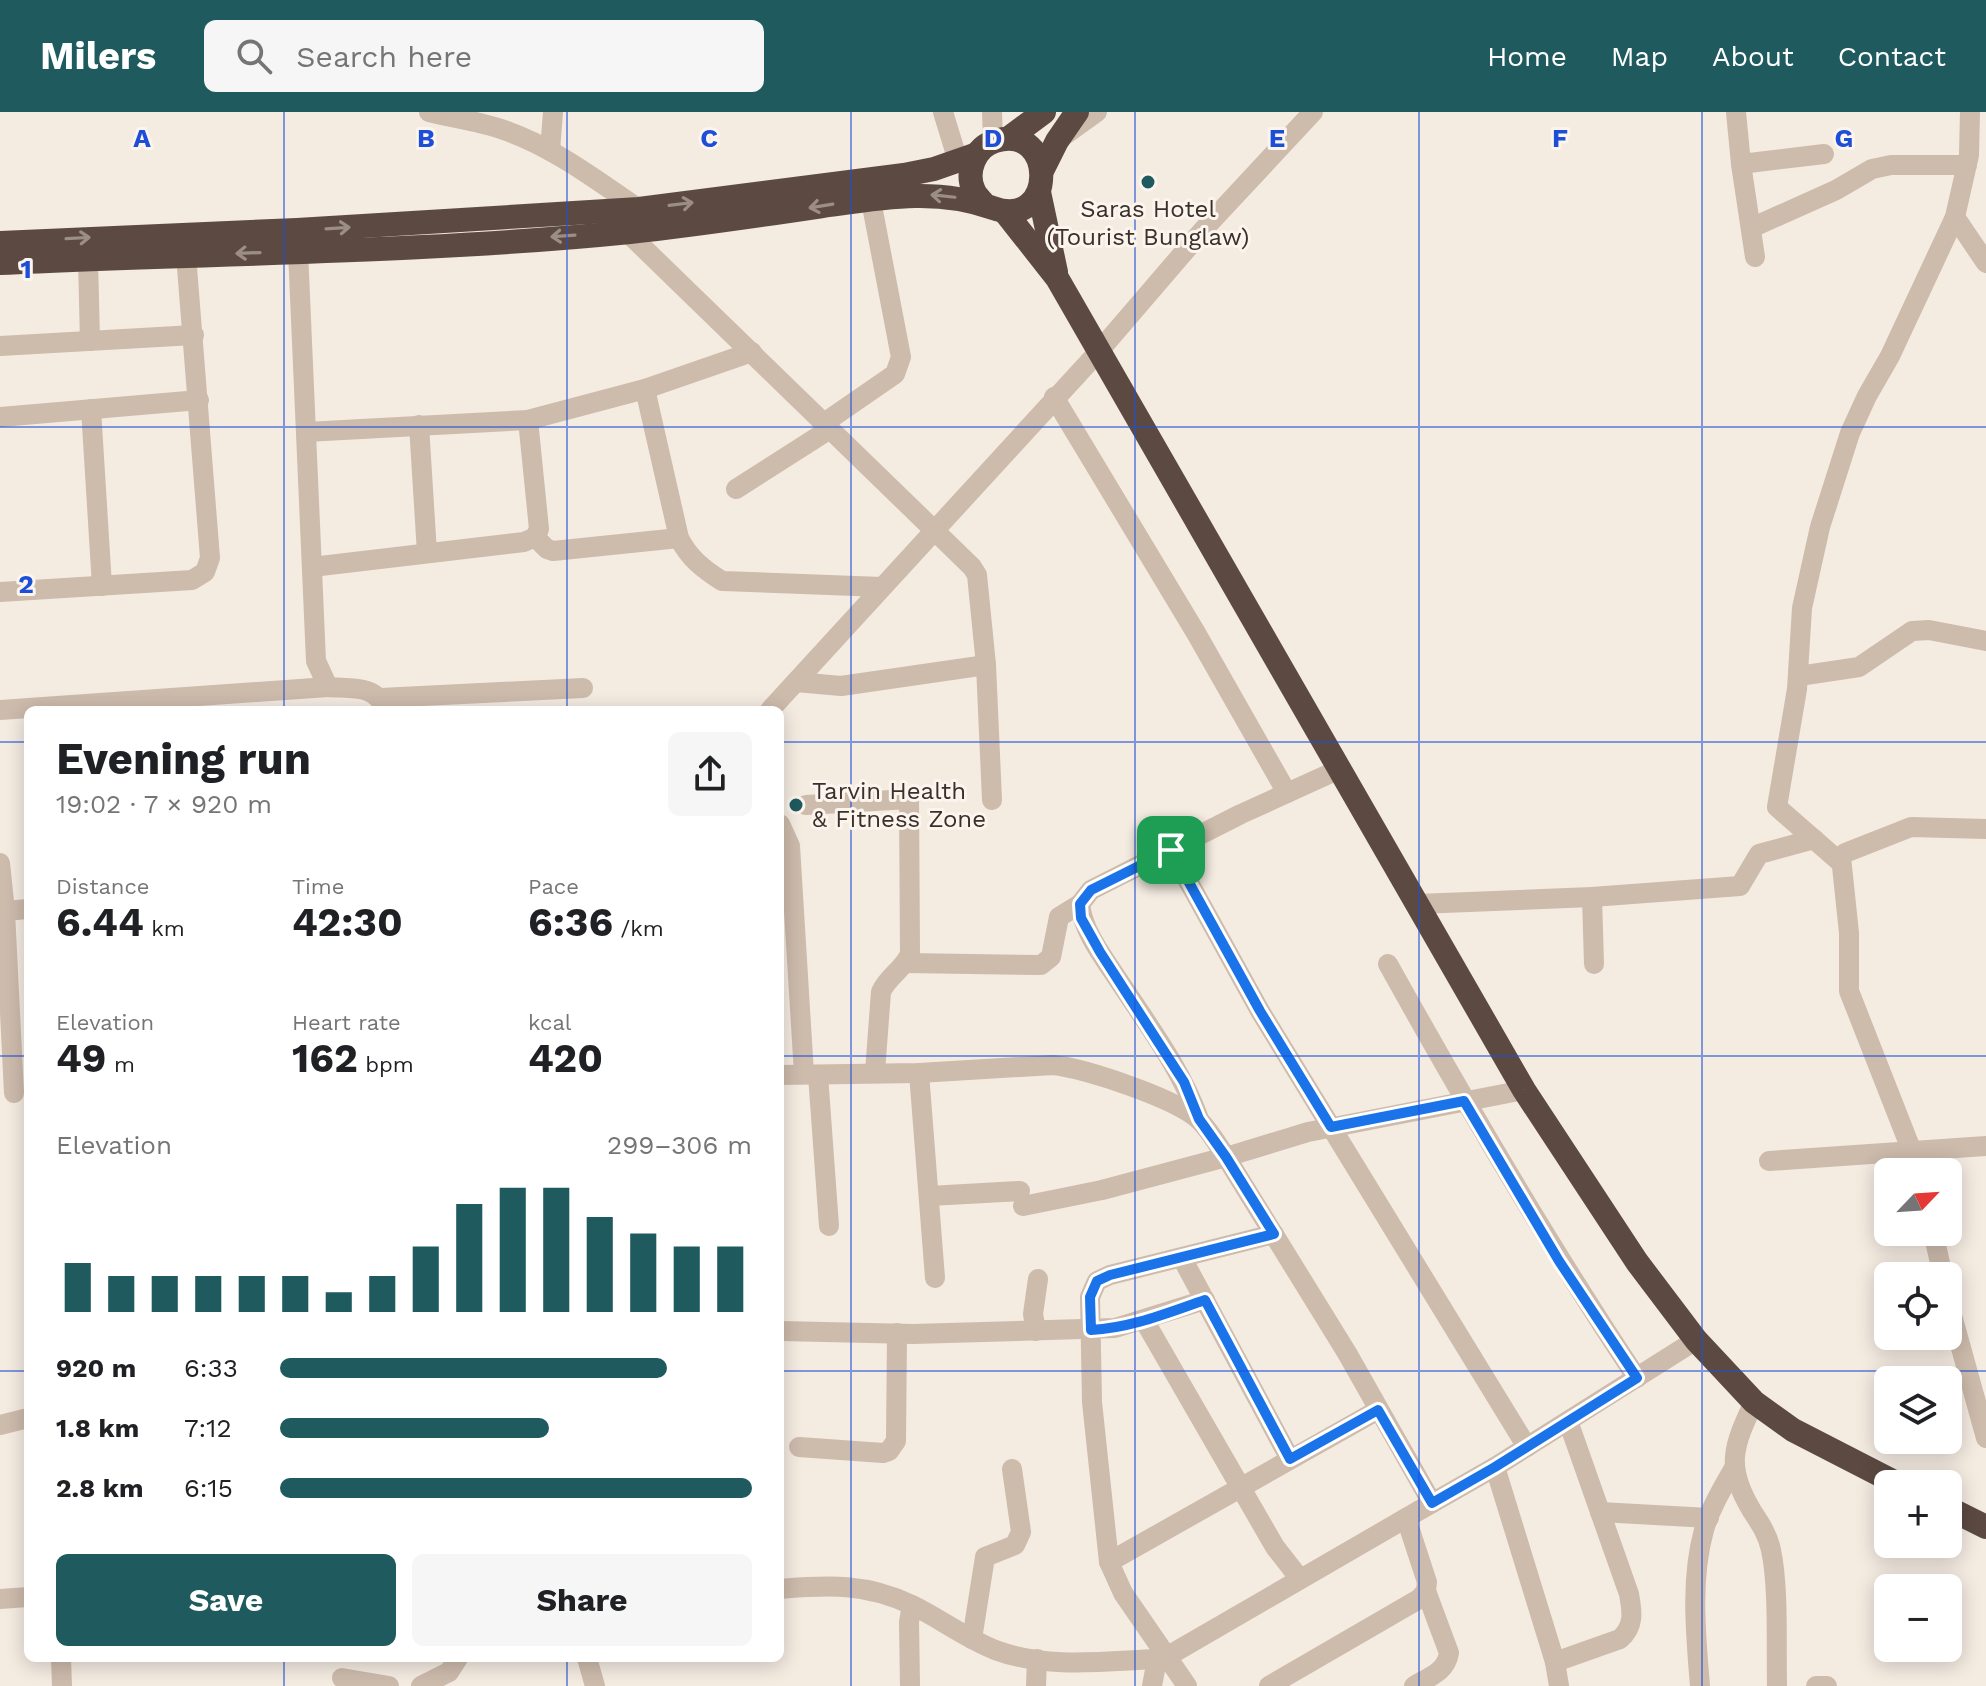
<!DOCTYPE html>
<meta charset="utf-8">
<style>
:root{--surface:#fff;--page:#f6f6f6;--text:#202124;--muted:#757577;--accent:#1f5a5e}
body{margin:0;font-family:"Work Sans",sans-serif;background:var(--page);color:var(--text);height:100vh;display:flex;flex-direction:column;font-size:30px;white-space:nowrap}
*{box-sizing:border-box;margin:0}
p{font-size:26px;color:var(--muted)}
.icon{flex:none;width:44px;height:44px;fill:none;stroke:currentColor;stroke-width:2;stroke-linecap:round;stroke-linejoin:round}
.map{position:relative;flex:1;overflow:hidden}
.side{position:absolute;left:24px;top:594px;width:760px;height:956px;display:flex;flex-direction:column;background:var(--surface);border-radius:12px;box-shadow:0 4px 20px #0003}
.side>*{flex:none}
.needle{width:52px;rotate:65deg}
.tools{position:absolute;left:1874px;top:1046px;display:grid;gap:16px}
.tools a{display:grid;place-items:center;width:88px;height:88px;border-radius:12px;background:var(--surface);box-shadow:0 4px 20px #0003;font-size:40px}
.pin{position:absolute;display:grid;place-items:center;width:68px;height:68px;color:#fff;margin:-34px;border-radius:16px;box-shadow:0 4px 12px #0006}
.round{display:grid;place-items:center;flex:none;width:84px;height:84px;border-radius:12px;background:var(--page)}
.head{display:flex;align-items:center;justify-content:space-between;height:136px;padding:0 32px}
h1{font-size:44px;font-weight:700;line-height:60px}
.stats{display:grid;grid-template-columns:repeat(3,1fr);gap:12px;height:136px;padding:8px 32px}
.stats div{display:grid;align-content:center}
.stats b{font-size:40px;font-weight:700}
.stats small{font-size:22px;font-weight:400}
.stats p{font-size:22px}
.chart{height:224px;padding:16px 32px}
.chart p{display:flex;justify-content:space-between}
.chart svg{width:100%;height:144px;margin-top:8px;stroke:var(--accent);stroke-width:6}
.action{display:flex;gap:16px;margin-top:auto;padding:16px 32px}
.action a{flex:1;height:92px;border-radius:12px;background:var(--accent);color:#fff;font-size:32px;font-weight:700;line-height:92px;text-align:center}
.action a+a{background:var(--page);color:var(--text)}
ul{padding:0 32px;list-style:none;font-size:26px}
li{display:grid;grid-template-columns:128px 96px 1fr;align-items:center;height:60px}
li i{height:20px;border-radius:10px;background:var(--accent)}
header{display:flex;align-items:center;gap:48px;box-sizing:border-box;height:112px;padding:0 40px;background:var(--accent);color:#fff}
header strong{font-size:38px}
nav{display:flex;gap:44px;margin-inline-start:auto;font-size:28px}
.search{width:560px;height:72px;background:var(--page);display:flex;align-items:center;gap:20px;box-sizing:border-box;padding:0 28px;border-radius:12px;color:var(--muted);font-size:30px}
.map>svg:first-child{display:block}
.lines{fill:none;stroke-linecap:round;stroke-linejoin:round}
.minor{stroke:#cdbbac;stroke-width:20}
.highway{stroke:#5c4a42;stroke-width:24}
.oneway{stroke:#9c8e87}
.route-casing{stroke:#fff;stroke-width:16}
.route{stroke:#1a73e8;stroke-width:10}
.grid{fill:none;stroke:#1d4ed8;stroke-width:2;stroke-opacity:0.55}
.poi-dot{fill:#1f5a5e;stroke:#fbf5ee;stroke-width:3}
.labels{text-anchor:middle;stroke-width:6;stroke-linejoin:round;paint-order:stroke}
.poi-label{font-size:24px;fill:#3b302b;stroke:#fbf5ee}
.grid-label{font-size:26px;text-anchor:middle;font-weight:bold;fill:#1d4ed8;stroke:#fbf5ee;stroke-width:6;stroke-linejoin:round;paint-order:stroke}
</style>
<header>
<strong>Milers</strong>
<div class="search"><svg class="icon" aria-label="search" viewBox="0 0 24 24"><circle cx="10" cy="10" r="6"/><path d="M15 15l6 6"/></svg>Search here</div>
<nav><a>Home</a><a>Map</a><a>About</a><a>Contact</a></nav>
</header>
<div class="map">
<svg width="1986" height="1574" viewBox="0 0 1986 1574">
<rect width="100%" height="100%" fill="#f4ebe1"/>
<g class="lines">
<!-- minor -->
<g class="minor">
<path d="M 429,0 C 453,6 478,9 501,17 C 552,34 595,67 639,97"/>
<polyline points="943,0 958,49"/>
<polyline points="992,0 993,29"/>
<polyline points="1736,0 1741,52 1755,145"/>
<polyline points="1065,23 1097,0"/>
<polyline points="550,39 553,0"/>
<polyline points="1741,52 1824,42"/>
<polyline points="1955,105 1986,151"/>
<polyline points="1751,116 1836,78 1872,57 1891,53 1967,53"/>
<polyline points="627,120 972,455 977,463 986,553 992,688"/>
<path d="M 298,139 L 316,549 L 328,575 C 351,577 377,572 385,598"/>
<polyline points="88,147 90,229"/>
<polyline points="0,234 194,223"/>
<path d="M 645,277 L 679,426 C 689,446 703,457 722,469 L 882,475"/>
<polyline points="1054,285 1196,521 1287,681"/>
<polyline points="91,297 102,474"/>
<polyline points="0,305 199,288"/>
<polyline points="824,311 895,262 901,245 868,73"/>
<polyline points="419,313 427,441"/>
<polyline points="306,320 528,308 645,277 752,240"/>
<polyline points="736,377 830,317"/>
<polyline points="535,425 547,437 553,439 679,426"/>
<polyline points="312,455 524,430 535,425 539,417 528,308"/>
<polyline points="0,480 192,468 205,460 210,446 186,143"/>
<polyline points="1799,564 1859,555 1912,519 1929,518 1986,529"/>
<polyline points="796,570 841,574 986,553"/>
<polyline points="381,586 583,576"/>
<polyline points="0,598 328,575"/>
<polyline points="770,598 1100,238 1203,118 1313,0"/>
<path d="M 806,693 L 909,687 L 910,842 C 903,858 887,865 881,880 L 875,960"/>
<polyline points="780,712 790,734 804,962"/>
<polyline points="1171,738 1260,899 1527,1335"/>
<polyline points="1840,750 1777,695 1797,577 1802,496 1820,415 1850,321 1867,284 1890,244 1955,105 1969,43 1970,0"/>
<polyline points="0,751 5,799 14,981"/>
<polyline points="1592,785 1594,852"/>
<polyline points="1418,792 1592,785 1740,774 1759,742 1814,727"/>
<polyline points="5,799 28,797"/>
<polyline points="906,851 1041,853 1051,845 1059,805 1080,792"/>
<path d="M 1388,852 C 1467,994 1547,1131 1637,1266"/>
<polyline points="919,961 935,1166"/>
<path d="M 780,963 L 919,961 L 1053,953 C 1084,956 1178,987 1200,1009 C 1210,1019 1218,1033 1226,1045 L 1308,1020 L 1524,978"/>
<polyline points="818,963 829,1114"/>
<path d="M 1199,1007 C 1181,957 1148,913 1119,869 C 1104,846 1083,820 1080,792 L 1091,778 L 1241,702 L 1340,657"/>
<polyline points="1769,1049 1986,1034"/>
<polyline points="1920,1060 1849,879 1849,821 1841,745 1845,741 1911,715 1986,717"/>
<polyline points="929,1084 1020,1079"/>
<polyline points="1023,1094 1102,1078 1226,1045 1347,1241 1432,1391 1495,1355 1696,1228"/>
<polyline points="1933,1120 1943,1164"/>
<polyline points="1182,1146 1290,1347"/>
<polyline points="1948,1189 1986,1326"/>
<polyline points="1144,1208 1275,1435 1300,1467"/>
<polyline points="780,1219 913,1222 1115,1216 1205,1188"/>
<polyline points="1036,1219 1033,1202 1038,1167"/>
<path d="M 1754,1290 C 1733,1335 1725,1354 1752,1399 C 1760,1411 1768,1423 1771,1438 C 1779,1476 1776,1533 1777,1574"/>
<polyline points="0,1313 28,1306"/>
<polyline points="799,1335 883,1341 889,1339 896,1329 897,1221"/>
<polyline points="1495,1355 1555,1550 1559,1574"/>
<polyline points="1600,1400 1709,1406"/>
<polyline points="1109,1450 1378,1298"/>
<path d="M 780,1477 C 829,1473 866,1471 912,1493 C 941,1507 968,1528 998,1539 C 1048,1557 1106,1549 1157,1547 L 1168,1544 L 1432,1391"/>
<polyline points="0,1487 28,1485"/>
<polyline points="972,1527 985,1445 1015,1433 1021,1420 1012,1357"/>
<polyline points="61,1546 62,1574"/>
<polyline points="587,1546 595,1574"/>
<path d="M 1555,1550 L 1620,1527 C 1635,1514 1632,1499 1629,1482 L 1568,1309"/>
<polyline points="342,1566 389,1574"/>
<polyline points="421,1574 449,1560 458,1546"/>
<polyline points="910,1574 909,1510 912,1493"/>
<polyline points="1036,1574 1037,1547"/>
<polyline points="1152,1574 1157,1547"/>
<polyline points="1187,1574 1123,1481 1109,1450 1092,1290 1090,1185 1097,1169 1110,1163 1274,1122"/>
<polyline points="1269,1574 1419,1487 1426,1479 1427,1470 1406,1406"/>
<path d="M 1414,1574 C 1429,1565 1446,1560 1449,1541 L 1426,1479"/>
<path d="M 1700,1574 C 1696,1524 1690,1468 1704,1418 C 1710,1397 1723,1375 1734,1356"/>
<polyline points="1816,1574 1827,1574"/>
</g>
<!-- highway -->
<g class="highway">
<polyline points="1009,26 1044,0"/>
<polyline points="1043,57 1057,29 1077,0"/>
<polyline points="1039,80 1056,160"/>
<polyline points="1005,100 1057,166 1524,978 1637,1150 1696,1228 1754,1290 1793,1318 1898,1372"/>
<polyline points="0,131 297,118 639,97 904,63 934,57 977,42"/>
<path d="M 0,151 C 210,141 421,141 630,120 C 697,113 763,103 830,93 C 885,85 939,76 993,96 C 1057,119 1057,10 995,29 C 975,35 965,60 974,79 C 976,84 982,89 985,93"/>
<polyline points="1948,1396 1986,1415"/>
</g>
</g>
<!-- one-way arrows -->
<defs><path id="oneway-shaft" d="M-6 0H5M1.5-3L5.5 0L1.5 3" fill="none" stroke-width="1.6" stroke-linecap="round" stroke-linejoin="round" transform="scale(2)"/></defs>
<g class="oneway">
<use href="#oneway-shaft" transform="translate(943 84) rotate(-174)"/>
<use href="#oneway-shaft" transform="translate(681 92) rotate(-7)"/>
<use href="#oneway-shaft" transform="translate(821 94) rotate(171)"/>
<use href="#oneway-shaft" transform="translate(338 116) rotate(-4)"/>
<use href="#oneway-shaft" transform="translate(563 124) rotate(176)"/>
<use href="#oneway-shaft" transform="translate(78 126) rotate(-3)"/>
<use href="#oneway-shaft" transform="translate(248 141) rotate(178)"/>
</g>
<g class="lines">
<defs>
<path id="route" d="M 1171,738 L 1260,899 L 1331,1015 L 1464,989 L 1559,1149 L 1637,1266 L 1495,1355 L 1432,1391 L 1378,1298 L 1290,1347 L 1205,1188 C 1167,1201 1131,1216 1091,1218 L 1090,1185 L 1097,1169 L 1110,1163 L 1274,1122 L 1226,1045 L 1199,1007 L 1184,970 L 1100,840 L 1081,806 L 1080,792 L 1091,778 Z"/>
</defs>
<!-- route casing -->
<use href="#route" class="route-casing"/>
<!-- route -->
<use href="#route" class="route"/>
</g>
<!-- grid -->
<path class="grid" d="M 284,0 L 284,598M 567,0 L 567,598M 851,0 L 851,1574M 1135,0 L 1135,1574M 1419,0 L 1419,1574M 1702,0 L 1702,1574M 0,315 L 1986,315M 0,630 L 28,630M 780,630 L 1986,630M 0,944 L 28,944M 780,944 L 1986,944M 0,1259 L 28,1259M 780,1259 L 1986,1259M 284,1546 L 284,1574M 567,1546 L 567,1574"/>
<!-- markers -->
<g class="poi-dot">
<circle cx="1148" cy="70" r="8"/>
<circle cx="796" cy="693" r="8"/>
</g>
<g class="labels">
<!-- poi labels -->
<g class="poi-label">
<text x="1148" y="105">Saras Hotel<tspan x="1148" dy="28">(Tourist Bunglaw)</tspan></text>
<text x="812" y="687" text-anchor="start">Tarvin Health<tspan x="812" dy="28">&amp; Fitness Zone</tspan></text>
</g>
</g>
<g class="grid-label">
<text x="142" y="35">A</text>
<text x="426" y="35">B</text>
<text x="709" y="35">C</text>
<text x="993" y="35">D</text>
<text x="1277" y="35">E</text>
<text x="1560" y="35">F</text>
<text x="1844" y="35">G</text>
<text x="26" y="166">1</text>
<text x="26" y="481">2</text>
</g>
</svg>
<div class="tools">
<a><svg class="needle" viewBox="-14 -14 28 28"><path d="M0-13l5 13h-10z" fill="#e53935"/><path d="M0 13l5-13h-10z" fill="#757577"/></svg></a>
<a><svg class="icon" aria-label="locate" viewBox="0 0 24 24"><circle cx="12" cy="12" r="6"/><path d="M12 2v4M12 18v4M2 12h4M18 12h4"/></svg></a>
<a><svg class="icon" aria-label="layers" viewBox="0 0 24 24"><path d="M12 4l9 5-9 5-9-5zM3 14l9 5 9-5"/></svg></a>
<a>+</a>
<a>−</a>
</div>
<div class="pin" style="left:1171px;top:738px;background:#1e9e55"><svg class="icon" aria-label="arrive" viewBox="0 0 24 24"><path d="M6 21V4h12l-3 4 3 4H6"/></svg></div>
<section class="side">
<div class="head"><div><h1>Evening run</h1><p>19:02 · 7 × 920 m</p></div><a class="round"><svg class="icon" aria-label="share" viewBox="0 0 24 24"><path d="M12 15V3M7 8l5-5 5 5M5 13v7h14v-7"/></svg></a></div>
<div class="stats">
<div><p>Distance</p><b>6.44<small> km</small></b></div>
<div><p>Time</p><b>42:30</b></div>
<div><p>Pace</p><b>6:36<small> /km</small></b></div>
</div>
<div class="stats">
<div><p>Elevation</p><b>49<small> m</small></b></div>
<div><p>Heart rate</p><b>162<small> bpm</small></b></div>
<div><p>kcal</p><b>420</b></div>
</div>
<div class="chart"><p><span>Elevation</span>299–306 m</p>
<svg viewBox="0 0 160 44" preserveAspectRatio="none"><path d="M5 44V29M15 44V33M25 44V33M35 44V33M45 44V33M55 44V33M65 44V38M75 44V33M85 44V24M95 44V11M105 44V6M115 44V6M125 44V15M135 44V20M145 44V24M155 44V24"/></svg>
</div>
<ul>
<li><b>920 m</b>6:33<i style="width:82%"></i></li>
<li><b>1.8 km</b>7:12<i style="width:57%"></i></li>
<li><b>2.8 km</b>6:15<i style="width:100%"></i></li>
</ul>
<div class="action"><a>Save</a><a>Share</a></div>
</section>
</div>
